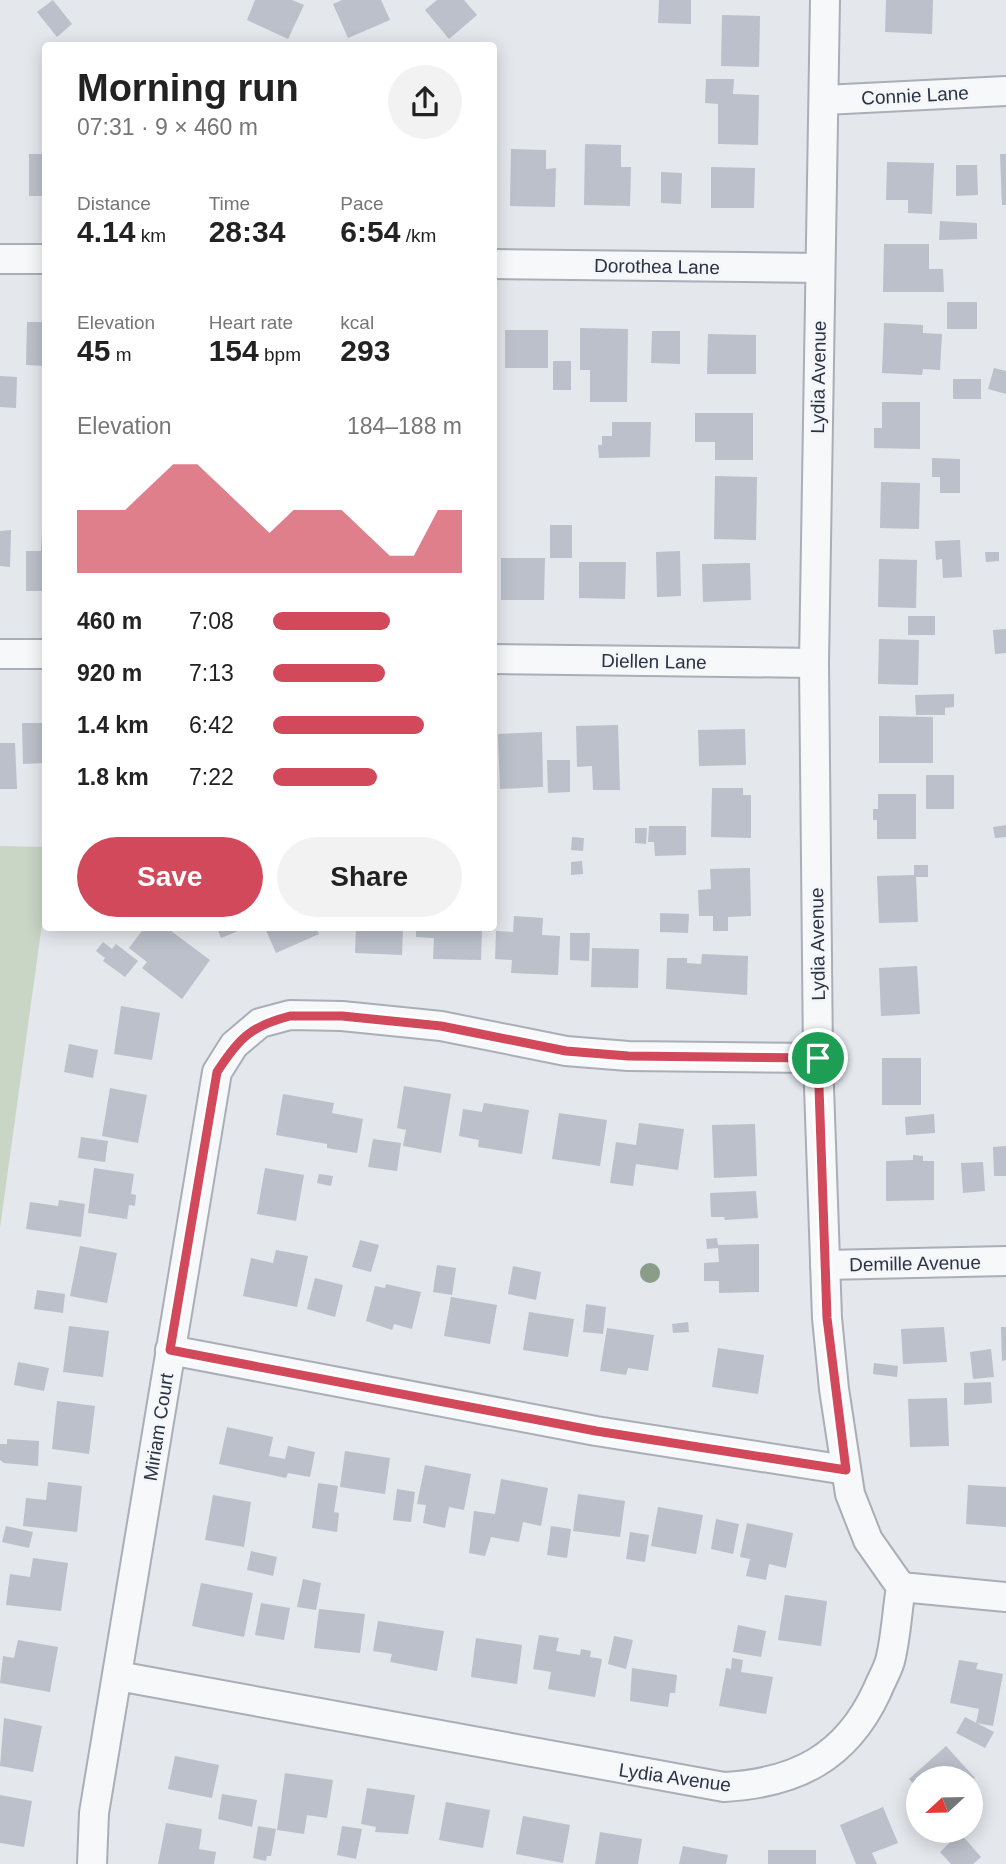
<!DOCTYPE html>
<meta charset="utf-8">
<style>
:root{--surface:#fff;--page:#f2f2f2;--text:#222;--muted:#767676;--accent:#d1495b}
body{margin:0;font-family:Helvetica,sans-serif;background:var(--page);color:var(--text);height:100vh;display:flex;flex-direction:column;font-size:26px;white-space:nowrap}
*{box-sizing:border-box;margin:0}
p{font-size:23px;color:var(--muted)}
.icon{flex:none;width:38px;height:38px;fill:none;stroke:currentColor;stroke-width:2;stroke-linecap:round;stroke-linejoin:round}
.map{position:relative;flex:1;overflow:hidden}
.sheet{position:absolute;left:42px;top:42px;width:455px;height:889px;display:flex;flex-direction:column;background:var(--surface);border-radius:7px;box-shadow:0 4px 18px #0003}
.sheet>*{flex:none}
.needle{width:46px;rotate:248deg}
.fabs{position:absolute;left:906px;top:1766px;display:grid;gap:14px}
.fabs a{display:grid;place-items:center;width:77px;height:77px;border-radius:50%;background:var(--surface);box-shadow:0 4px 18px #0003;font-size:35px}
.pin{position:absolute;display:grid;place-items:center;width:60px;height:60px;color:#fff;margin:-30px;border:4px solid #fff;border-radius:50%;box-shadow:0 2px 7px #0007}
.round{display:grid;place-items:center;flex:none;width:74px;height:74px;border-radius:37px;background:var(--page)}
.overview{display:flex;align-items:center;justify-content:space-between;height:119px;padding:0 35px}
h1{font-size:38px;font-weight:800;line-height:52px}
.metrics{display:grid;grid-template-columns:repeat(3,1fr);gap:10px;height:119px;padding:7px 35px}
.metrics div{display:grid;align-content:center}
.metrics b{font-size:30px;font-weight:800}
.metrics small{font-size:19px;font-weight:400}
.metrics p{font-size:19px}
.chart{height:196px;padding:14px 35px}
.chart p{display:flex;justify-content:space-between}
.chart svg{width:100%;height:126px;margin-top:7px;fill:var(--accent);opacity:.7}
.action{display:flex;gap:14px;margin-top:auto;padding:14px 35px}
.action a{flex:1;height:80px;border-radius:42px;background:var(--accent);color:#fff;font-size:28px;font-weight:800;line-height:80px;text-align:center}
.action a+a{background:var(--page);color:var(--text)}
ul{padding:0 35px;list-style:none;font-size:23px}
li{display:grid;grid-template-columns:112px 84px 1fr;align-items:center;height:52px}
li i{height:18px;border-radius:9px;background:var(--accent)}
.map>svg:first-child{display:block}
.green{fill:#c9d6c5}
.building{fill:#bbc0ca}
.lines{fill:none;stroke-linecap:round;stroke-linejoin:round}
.minor-casing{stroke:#a9aeb7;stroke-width:32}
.minor{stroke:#f7f8fa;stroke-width:28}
.tree{fill:#899d89}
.route-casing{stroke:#fff;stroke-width:14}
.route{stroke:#d1495b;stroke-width:9}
.labels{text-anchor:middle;stroke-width:5;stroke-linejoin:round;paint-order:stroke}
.street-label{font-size:19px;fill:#2b3445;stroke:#f4f6f9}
</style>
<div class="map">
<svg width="1006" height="1864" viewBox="0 0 1006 1864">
<rect width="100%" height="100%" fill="#e4e7ec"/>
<!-- green -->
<polygon class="green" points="0,846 45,847 46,895 0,1228"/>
<!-- building -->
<g class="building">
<polygon points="53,0 72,24 57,37 37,12"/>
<polygon points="255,0 292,0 304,5 288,39 247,20"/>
<polygon points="342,0 381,0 390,20 348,38 333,4"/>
<polygon points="437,0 464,0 477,15 449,39 425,10"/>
<polygon points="659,0 691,0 691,24 658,23"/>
<polygon points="886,0 933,0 932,34 885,32"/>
<polygon points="722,15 760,16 759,67 721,66"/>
<polygon points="706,79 734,79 733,94 759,95 758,145 718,144 718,104 705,103"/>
<polygon points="585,144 621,145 621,167 631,167 630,206 584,205"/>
<polygon points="511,149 546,150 546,169 556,168 555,207 510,206"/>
<rect x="29" y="154" width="17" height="42"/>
<polygon points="1000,154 1006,154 1006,205 1002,205"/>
<polygon points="887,162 934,163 932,214 908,213 908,200 886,200"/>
<polygon points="956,165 977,165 978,195 956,196"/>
<polygon points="711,167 755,168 754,208 711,208"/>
<polygon points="661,172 682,173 681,204 661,203"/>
<polygon points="940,221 977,223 977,239 939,240"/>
<polygon points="884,244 929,244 929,269 943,269 944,292 883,292"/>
<rect x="947" y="302" width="30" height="27"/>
<polygon points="27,322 46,322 46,366 26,365"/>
<polygon points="884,323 923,325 923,333 942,334 940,370 923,369 922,375 882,373"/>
<polygon points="580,328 628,329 627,402 590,402 590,370 580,370"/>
<rect x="505" y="330" width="43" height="38"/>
<polygon points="652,331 680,331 680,364 651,363"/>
<polygon points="708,334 756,335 756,374 707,374"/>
<rect x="553" y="361" width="18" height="29"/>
<polygon points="994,368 1006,371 1006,394 988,389"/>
<polygon points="0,376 17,377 16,408 0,407"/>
<rect x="953" y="379" width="28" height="20"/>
<polygon points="882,402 920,402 920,449 874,448 874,428 882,428"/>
<polygon points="695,413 753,413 753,460 715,460 715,442 695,442"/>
<polygon points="612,422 651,422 650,457 599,458 598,445 602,445 602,436 612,436"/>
<polygon points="932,458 960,459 960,493 940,493 940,477 932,477"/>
<polygon points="715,476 757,477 756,540 714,539"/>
<polygon points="881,482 920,483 919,529 880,528"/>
<rect x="550" y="525" width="22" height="33"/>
<polygon points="11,530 10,567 0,566 0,531"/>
<polygon points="42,533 46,533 46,591 26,591 26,551 41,551"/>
<polygon points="960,540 962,577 943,578 942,559 936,560 935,541"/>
<polygon points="680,551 681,596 657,597 656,552"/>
<polygon points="985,552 999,552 999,561 986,562"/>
<polygon points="501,558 545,558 544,600 501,600"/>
<polygon points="879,559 917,560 916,608 878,607"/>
<polygon points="579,562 626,562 625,599 579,598"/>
<polygon points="750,563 751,600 703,602 702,564"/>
<rect x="908" y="616" width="27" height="19"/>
<polygon points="1006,629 1006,653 995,654 993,630"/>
<polygon points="879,639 919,640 918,685 878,684"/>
<polygon points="954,694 954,707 945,708 945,715 916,715 915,695"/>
<polygon points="879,716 933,717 933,763 879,763"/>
<polygon points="22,723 46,723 46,763 23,764"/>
<polygon points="618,725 620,790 593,790 592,766 577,767 576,726"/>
<polygon points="745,729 746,765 699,766 698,730"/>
<polygon points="542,732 543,787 500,789 498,734"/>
<polygon points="0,743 15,743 17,789 0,789"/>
<polygon points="547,760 570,760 570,792 548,793"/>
<rect x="926" y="775" width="28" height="34"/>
<polygon points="712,788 743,788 743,795 751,795 751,838 711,837"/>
<polygon points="878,794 916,794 916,839 877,839 877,820 873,820 873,809 878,809"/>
<polygon points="1006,825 1006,837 995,838 993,827"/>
<polygon points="649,826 686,826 686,855 655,856 654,842 648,842"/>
<polygon points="635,828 647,828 646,844 635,843"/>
<polygon points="572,837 584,838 583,851 571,850"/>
<polygon points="582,861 583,874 571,875 571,862"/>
<polygon points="914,865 928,865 928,877 916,877 918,922 879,923 877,876 914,875"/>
<polygon points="750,868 751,916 728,917 728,931 713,931 713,916 699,916 698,890 711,889 710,869"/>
<polygon points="660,913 689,914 688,933 660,932"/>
<polygon points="514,916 543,918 542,935 560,936 558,975 511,973 512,960 495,959 496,931 513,932"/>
<polygon points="144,928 167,928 210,960 182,999 142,968 147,962 129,948"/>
<polygon points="217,928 245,928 221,938"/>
<polygon points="265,928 316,928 319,934 276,953"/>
<polygon points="356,928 403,928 402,955 355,953"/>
<polygon points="416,928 482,928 481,960 433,959 434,938 416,937"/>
<polygon points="570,933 590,933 589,961 570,960"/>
<polygon points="103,942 112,949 116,944 138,961 125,977 103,961 105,958 96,951"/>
<polygon points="592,948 639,949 638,988 591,987"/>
<polygon points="702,954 748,956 747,995 666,989 667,958 687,958 687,963 701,964"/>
<polygon points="917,966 920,1014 881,1016 879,968"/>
<polygon points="121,1006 160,1013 152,1060 114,1054"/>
<polygon points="69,1044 98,1050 93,1078 64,1072"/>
<rect x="882" y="1058" width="39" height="47"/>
<polygon points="404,1086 451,1094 441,1153 403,1146 406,1130 397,1128"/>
<polygon points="110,1088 147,1095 138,1143 102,1136"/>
<polygon points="283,1094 334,1103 332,1113 363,1119 357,1153 327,1148 327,1144 276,1135"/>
<polygon points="484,1103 529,1110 522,1154 478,1147 479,1140 459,1136 463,1109 482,1112"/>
<polygon points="559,1113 607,1120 600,1166 552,1159"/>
<polygon points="934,1114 935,1133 906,1135 905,1117"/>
<polygon points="639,1123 684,1129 678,1170 636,1164 633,1186 610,1183 616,1142 636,1145"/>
<polygon points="755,1124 757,1176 714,1178 712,1125"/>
<polygon points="81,1137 108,1141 105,1162 78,1158"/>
<polygon points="373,1139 401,1143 397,1171 368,1167"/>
<polygon points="1006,1146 1006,1176 994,1176 993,1147"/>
<polygon points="913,1155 923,1156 923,1161 934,1161 934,1200 886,1201 886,1161 913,1160"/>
<polygon points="983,1162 985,1191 963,1193 961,1163"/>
<polygon points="94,1168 134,1174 131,1194 136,1195 135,1206 129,1205 127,1219 88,1213"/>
<polygon points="265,1168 304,1175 296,1221 257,1214"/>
<polygon points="319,1174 333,1176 331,1186 317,1183"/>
<polygon points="756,1191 758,1218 725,1220 724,1217 711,1217 710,1193"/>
<polygon points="59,1200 85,1204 81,1237 26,1229 30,1202 58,1206"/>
<polygon points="717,1238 718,1245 759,1244 759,1292 719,1293 719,1281 704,1281 704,1263 719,1262 718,1248 707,1249 706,1239"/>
<polygon points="360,1240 379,1245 371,1272 352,1267"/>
<polygon points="80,1246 117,1253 107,1303 70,1296"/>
<polygon points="276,1250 308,1256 297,1307 243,1296 251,1258 273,1263"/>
<polygon points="437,1265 456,1268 452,1295 433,1292"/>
<polygon points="513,1266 541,1272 536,1300 508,1294"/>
<polygon points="315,1278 343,1285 335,1317 307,1309"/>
<polygon points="386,1284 421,1292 412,1329 394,1324 392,1330 366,1321 375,1286 385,1288"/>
<polygon points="37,1290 65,1294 63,1313 34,1309"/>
<polygon points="451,1297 497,1305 490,1344 444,1336"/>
<polygon points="586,1304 606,1307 603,1334 583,1332"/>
<polygon points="529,1312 574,1319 568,1357 523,1350"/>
<polygon points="688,1322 689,1332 673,1333 672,1324"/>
<polygon points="69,1326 109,1331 103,1377 63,1372"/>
<polygon points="944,1327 947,1362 903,1364 901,1329"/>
<polygon points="1001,1327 1006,1327 1006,1360 1002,1361"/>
<polygon points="607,1328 654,1335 648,1371 628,1368 626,1375 600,1371"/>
<polygon points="718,1348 764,1355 758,1394 712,1387"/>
<polygon points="991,1349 994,1377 973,1379 970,1352"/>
<polygon points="18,1362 49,1368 44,1391 14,1385"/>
<polygon points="874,1363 898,1366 897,1377 873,1374"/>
<polygon points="991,1382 992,1403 964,1405 964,1383"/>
<polygon points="947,1398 949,1446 910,1447 908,1399"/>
<polygon points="57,1401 95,1406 89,1454 52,1449"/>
<polygon points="227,1427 273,1437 269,1456 285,1459 288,1446 315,1452 310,1477 288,1473 286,1478 219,1464"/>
<polygon points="7,1439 39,1441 38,1466 4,1463 0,1460 0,1444 7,1444"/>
<polygon points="345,1451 390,1458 385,1494 340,1487"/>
<polygon points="425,1465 471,1474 464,1510 449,1507 445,1528 423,1523 426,1505 417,1504"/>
<polygon points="501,1479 548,1488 541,1526 523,1522 519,1542 491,1537 485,1556 469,1553 474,1511 495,1514"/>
<polygon points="48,1482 82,1486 77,1532 23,1526 26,1498 46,1500"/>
<polygon points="318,1483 338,1486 334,1512 339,1513 337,1532 312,1528"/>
<polygon points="968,1485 1006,1487 1006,1527 966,1524"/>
<polygon points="397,1489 415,1492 411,1522 393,1520"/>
<polygon points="578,1494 625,1501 620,1537 573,1531"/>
<polygon points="213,1495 251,1502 244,1547 205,1540"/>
<polygon points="658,1507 703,1515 696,1554 651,1546"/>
<polygon points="716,1519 739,1524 733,1554 711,1549"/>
<polygon points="747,1523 793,1533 786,1568 769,1564 766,1580 746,1576 750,1559 740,1557"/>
<polygon points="6,1526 33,1532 29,1548 2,1542"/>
<polygon points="551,1526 571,1529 567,1558 547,1555"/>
<polygon points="630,1532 649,1535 645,1562 626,1559"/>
<polygon points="251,1551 277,1557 273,1576 247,1570"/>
<polygon points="33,1558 68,1563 61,1611 6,1605 10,1574 30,1577"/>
<polygon points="303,1579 321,1583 316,1610 297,1607"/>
<polygon points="201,1583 253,1593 244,1637 192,1626"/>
<polygon points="785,1595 827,1601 821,1646 778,1640"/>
<polygon points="261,1603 290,1608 284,1640 255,1635"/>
<polygon points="319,1609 365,1614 360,1653 314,1648"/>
<polygon points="378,1621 444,1631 437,1671 390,1662 392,1654 373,1651"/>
<polygon points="738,1625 766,1631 761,1657 733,1652"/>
<polygon points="539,1635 559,1638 556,1651 580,1655 581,1649 591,1651 590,1657 602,1659 595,1697 548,1689 551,1672 533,1669"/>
<polygon points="614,1636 633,1640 626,1669 608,1664"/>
<polygon points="476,1638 522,1645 517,1684 471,1677"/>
<polygon points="18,1640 58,1647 50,1692 0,1683 3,1656 14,1658"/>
<polygon points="732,1658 743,1660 741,1672 773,1677 766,1714 719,1706 726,1668 731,1669"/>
<polygon points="959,1660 978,1663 976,1669 1003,1674 993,1726 976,1723 979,1709 950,1703"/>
<polygon points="632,1668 677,1675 675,1693 670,1693 668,1707 630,1701"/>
<polygon points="965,1717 994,1732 985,1748 956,1733"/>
<polygon points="4,1718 42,1726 33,1772 0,1766"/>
<polygon points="946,1746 975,1778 971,1780 919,1778 919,1791 909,1779"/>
<polygon points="175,1756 219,1765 212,1798 168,1789"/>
<polygon points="285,1773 333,1780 327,1818 307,1815 304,1834 277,1830"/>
<polygon points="367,1788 415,1795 408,1834 375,1832 376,1827 361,1824"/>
<polygon points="222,1794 257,1800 252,1827 218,1819"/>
<polygon points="0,1795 32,1801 24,1847 0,1843"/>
<polygon points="446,1802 490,1810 483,1848 439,1840"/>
<polygon points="883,1807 898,1843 872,1853 877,1864 856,1864 840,1825"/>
<polygon points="523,1816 570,1825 563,1863 516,1854"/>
<polygon points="166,1823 202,1829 199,1849 216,1852 214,1864 158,1864"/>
<polygon points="258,1826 276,1829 271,1856 267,1856 266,1861 253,1858"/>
<polygon points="342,1826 362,1829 356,1859 337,1855"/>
<polygon points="600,1832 642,1839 638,1864 595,1864"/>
<polygon points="960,1833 981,1857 973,1864 951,1864 940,1852"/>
<polygon points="683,1846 728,1855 726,1864 679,1864"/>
<rect x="768" y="1850" width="48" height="14"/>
</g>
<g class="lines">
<defs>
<g id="minor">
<polyline points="824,100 1006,91"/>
<polyline points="0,259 46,259"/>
<polyline points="494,264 820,268"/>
<polyline points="0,654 46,654"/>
<polyline points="494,659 814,663"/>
<polyline points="825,1265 1006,1261"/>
<polyline points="170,1350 596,1431 846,1470"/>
<polyline points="901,1587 1006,1597"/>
<path d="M 118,1676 L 724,1787 C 796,1783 846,1758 877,1691 C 881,1681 887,1671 890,1661 C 896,1638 897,1611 901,1587 L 868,1540 L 850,1494 L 834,1389 L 827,1318 L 818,1058 L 814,663 L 825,0"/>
<polyline points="92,1864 94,1813 217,1072 234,1045 260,1023 290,1015 342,1016 441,1026 566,1051 628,1056 818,1058"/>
</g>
</defs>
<!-- minor casing -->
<use href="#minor" class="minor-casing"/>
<!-- minor -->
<use href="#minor" class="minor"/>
</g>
<!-- trees -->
<circle class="tree" cx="650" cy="1273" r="10"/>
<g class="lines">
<defs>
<path id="route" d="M 290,1016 L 342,1016 L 441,1026 L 566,1051 L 628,1056 L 818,1058 L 827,1318 L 846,1470 L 596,1431 L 170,1350 L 217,1072 C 239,1038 251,1026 290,1016 Z"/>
</defs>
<!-- route casing -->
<use href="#route" class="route-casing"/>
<!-- route -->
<use href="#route" class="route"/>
</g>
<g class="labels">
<!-- street labels -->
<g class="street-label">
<text transform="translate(915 95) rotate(-3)" y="7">Connie Lane</text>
<text transform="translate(657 266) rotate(1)" y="7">Dorothea Lane</text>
<text transform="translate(818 377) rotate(-89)" y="7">Lydia Avenue</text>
<text transform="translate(654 661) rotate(1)" y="7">Diellen Lane</text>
<text transform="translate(817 944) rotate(-91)" y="7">Lydia Avenue</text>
<text transform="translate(915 1263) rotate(-1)" y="7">Demille Avenue</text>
<text transform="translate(158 1427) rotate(-81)" y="7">Miriam Court</text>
<text transform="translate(675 1777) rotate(8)" y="7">Lydia Avenue</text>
</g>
</g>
</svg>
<div class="fabs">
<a><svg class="needle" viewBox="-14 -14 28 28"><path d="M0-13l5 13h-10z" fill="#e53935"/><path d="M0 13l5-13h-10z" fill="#767676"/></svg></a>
</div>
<div class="pin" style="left:818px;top:1058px;background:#1e9e55"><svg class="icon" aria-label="arrive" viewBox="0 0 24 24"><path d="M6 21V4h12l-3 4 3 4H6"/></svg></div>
<section class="sheet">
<div class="overview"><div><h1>Morning run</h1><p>07:31 · 9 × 460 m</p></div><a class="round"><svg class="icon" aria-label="share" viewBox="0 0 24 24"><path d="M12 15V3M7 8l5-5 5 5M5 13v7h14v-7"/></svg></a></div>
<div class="metrics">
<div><p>Distance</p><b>4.14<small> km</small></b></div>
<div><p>Time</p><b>28:34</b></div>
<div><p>Pace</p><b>6:54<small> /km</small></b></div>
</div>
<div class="metrics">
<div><p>Elevation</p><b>45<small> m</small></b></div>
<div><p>Heart rate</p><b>154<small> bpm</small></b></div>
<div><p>kcal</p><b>293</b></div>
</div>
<div class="chart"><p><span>Elevation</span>184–188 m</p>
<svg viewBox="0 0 160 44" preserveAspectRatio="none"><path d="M0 44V22L10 22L20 22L30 14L40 6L50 6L60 14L70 22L80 30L90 22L100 22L110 22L120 30L130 38L140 38L150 22L160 22V44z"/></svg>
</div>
<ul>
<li><b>460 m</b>7:08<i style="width:62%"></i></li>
<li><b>920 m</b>7:13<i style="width:59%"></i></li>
<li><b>1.4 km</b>6:42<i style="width:80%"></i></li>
<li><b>1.8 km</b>7:22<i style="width:55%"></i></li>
</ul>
<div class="action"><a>Save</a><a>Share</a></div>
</section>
</div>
